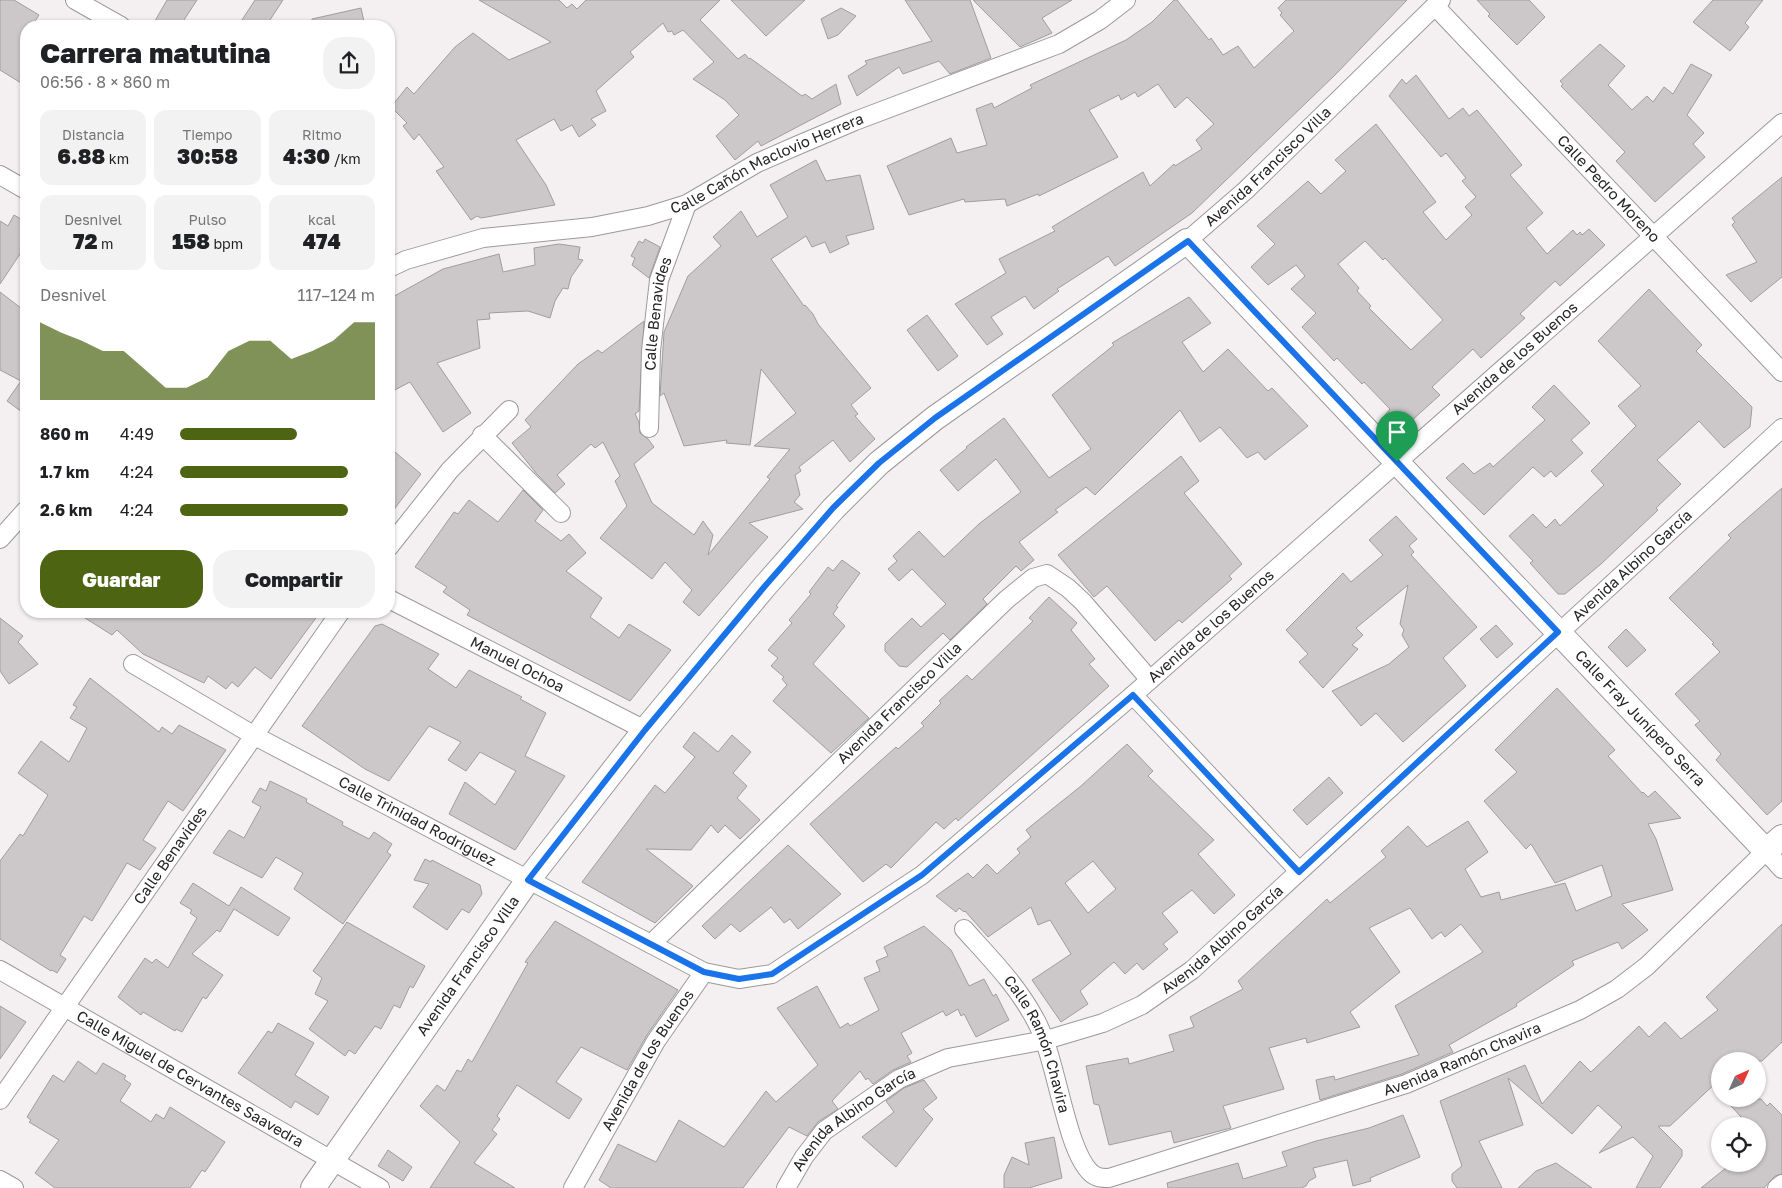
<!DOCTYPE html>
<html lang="es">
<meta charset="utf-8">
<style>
:root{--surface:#fff;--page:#f2f2f2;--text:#202124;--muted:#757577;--accent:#4d6412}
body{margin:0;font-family:"Golos Text",sans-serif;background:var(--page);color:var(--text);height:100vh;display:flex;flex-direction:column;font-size:19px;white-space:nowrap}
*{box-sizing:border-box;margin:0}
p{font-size:16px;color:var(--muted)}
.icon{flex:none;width:28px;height:28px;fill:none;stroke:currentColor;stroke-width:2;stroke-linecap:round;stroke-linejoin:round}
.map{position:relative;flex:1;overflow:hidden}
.sheet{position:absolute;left:20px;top:20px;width:375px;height:598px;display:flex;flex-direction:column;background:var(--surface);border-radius:20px;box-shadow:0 1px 4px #0004}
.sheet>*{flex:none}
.needle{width:32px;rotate:45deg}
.fabs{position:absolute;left:1711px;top:1052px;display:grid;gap:10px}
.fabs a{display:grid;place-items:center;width:55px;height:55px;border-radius:50%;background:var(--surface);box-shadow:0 1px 4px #0004;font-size:25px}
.pin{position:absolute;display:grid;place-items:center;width:42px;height:42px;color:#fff;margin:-51px -21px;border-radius:50% 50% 50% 0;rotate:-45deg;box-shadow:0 0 5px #0007}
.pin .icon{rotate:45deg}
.round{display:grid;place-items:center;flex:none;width:52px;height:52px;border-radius:20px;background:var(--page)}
.headline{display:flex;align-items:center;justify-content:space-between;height:85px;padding:0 20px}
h1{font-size:28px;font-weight:800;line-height:38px}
.figures{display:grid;grid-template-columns:repeat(3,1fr);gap:8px;height:85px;padding:5px 20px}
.figures div{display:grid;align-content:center;border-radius:12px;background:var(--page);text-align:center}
.figures b{font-size:21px;font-weight:800}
.figures small{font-size:14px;font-weight:400}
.figures p{font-size:14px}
.chart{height:140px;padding:10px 20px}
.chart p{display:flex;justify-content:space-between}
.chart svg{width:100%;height:90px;margin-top:5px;fill:var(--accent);opacity:.7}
.button{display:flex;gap:10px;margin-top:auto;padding:10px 20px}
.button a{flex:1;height:58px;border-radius:20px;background:var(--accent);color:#fff;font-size:20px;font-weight:800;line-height:58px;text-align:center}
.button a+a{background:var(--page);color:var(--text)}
ul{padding:0 20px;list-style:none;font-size:16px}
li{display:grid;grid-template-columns:80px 60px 1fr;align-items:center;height:38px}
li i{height:12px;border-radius:6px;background:var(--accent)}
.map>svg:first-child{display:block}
.building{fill:#ccc8ca;stroke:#a19d9f;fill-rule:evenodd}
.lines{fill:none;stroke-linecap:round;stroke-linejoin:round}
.minor-casing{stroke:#9d999a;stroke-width:20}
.secondary-casing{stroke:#9d999a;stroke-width:26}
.minor{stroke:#fff;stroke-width:18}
.secondary{stroke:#fff;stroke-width:24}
.route-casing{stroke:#fff;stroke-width:10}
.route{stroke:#1a73e8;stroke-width:6}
.labels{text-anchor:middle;stroke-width:4.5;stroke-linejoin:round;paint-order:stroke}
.street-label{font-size:15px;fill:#262425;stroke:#fffefe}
</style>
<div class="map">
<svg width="1782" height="1188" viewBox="0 0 1782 1188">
<rect width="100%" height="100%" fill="#f4f0f1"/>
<!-- building -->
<g class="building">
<polygon points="0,0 14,0 39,15 32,26 26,26 26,86 0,70"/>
<polygon points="167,0 197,0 180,26 152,26"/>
<polygon points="255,0 283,0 266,26 238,26"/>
<polygon points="479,0 559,0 567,8 572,4 577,9 586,0 720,0 700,20 738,59 745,54 749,59 750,58 802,96 805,94 812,99 836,84 841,104 761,146 758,141 735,160 716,136 739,115 725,100 693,79 714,62 683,30 674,35 672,31 668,32 663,23 630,52 634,57 596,91 606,111 591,119 596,125 579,137 572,125 561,131 554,119 516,140 546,185 555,205 481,218 477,216 471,220 436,171 444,167 419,134 414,140 403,126 407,123 391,107 407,87 414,94 455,47 473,33 509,60 551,42"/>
<polygon points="731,0 805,0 766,36"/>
<polygon points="905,0 970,0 991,58 950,74 939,61 903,74 899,67 857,96 848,76 867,64 865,61 932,41"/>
<polygon points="973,0 1072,0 1042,18 1052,33 1020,47"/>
<polygon points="1174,0 1177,0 1209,40 1211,38 1223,55 1238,46 1254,68 1294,31 1280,15 1282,13 1278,8 1286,0 1407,0 1336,74 1192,213 1115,266 1108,256 1057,289 1059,291 1034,309 1025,296 991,317 1003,334 987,345 955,304 1006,273 999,259 1055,231 1052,227 1143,172 1150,186 1174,164 1175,166 1202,149 1196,140 1214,124 1187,97 1175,108 1158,84 1138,97 1135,92 1121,100 1119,95 1089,110 1118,157 1039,196 1038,194 1007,206 1005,199 965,202 964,199 909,215 887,166 951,138 957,153 987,145 976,109 992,103 994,108 1032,88 1030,85 1126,40 1152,22"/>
<polygon points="1477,0 1529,0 1545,17 1517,45 1488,16 1490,14"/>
<polygon points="1713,0 1763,0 1745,23 1749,27 1730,51 1693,22"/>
<polygon points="361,8 365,26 312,26 312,19"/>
<polygon points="841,8 856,16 838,35 828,39 821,19"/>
<polygon points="1600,44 1625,66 1608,85 1632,110 1647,96 1653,102 1664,87 1673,94 1691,64 1712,75 1687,115 1704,133 1693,144 1705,157 1655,202 1616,161 1625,152 1561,86 1563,84 1560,81"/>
<path d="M 1416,75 L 1449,119 L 1463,108 L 1469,116 L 1477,110 L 1522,165 L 1510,175 L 1543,213 L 1526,228 L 1547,254 L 1573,230 L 1577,235 L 1580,232 L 1582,235 L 1589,229 L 1605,245 L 1560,286 L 1555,281 L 1520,314 L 1525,318 L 1481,358 L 1473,349 L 1432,387 L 1440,395 L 1400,431 L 1385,415 L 1390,409 L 1364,382 L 1362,384 L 1337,358 L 1334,361 L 1302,327 L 1316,313 L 1291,289 L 1305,276 L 1296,265 L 1268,285 L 1251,267 L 1275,244 L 1257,226 L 1308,181 L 1321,194 L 1346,171 L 1335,160 L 1376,124 L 1436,202 L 1423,212 L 1446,240 L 1472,215 L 1465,207 L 1476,197 L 1462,181 L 1466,178 L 1446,153 L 1441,157 L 1389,96 L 1402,79 L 1406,84 ZM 1365,241 L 1383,260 L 1385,258 L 1443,320 L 1411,350 L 1369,308 L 1371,306 L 1357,291 L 1359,288 L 1338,264 Z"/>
<polygon points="816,160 826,181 860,175 874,229 846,236 849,244 830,253 825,242 812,247 806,236 771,259 804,306 805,305 813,314 818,324 871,388 851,405 858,414 855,416 875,439 850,462 833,440 799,467 801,471 795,475 800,495 794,502 803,509 749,523 768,537 699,616 683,602 692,590 665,562 652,579 600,538 627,506 615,481 620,476 603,442 595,448 591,444 557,475 565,484 555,493 536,473 512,443 531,427 525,420 578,364 598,350 602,353 644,321 639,411 635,414 639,422 640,433 648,439 654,447 634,464 652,503 694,535 703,521 713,535 708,555 770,479 767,477 790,449 754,446 796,413 761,369 750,445 726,443 727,440 684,446 664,393 660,396 664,332 688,276 721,246 713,237 741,211 757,237 788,217 770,185"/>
<polygon points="1782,177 1782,277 1751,302 1726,275 1757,262 1732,225 1735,222 1732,218"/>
<polygon points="14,215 26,222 26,245 0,284 0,221 8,226"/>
<polygon points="645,239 660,247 649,278 632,265 635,258 631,256 639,241 643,243"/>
<polygon points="559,244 580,247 578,259 583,260 571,277 568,289 563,288 555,301 550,318 528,311 489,313 490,319 477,320 480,348 437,363 471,413 443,432 410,382 389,393 389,299 443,269 499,254 503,272 535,265 534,248"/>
<polygon points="1649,289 1702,345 1696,351 1752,407 1750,427 1724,448 1699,421 1657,460 1681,484 1656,508 1658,510 1601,564 1565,594 1558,594 1530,563 1533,561 1509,536 1533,514 1546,528 1555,519 1560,526 1604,485 1591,471 1636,426 1618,406 1641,386 1598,341"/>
<polygon points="0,292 26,312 26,415 7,401 21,381 0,370"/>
<polygon points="1189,297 1211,323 1182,342 1203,372 1228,349 1268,391 1272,388 1308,426 1265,460 1258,452 1247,458 1220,427 1200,442 1180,410 1095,495 1086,487 1055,510 1058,512 1019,542 1034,560 1021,571 1016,566 983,599 987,604 950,640 943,633 907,667 899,666 885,651 885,644 912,618 921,627 946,604 912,569 899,581 888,569 897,561 893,556 919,531 944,557 980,523 1021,492 996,459 958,491 940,470 967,448 966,447 1004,418 1049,478 1091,449 1052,395 1114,345 1112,343"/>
<polygon points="927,315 958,356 938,371 907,330"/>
<polygon points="1554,385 1590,423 1571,440 1583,453 1556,477 1551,471 1544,477 1533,467 1484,515 1446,478 1463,463 1474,474 1490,463 1493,467 1545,420 1532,407"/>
<polygon points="389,447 421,474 389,516"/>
<polygon points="1181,456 1199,481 1184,493 1242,564 1229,576 1232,579 1182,623 1179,620 1155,641 1107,586 1094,597 1058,555"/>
<polygon points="1782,488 1782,801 1767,815 1716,760 1721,754 1695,725 1700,721 1675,694 1720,652 1712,644 1714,643 1669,598 1731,538 1728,535"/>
<polygon points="523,490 543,510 535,521 561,541 569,534 586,553 566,571 602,598 590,617 619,638 629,624 671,650 630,701 467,615 470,610 443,592 447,587 415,567 454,512 458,514 469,500 498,522"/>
<polygon points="1396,516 1417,539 1409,546 1414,552 1411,555 1477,627 1443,658 1466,686 1403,742 1376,713 1361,726 1332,691 1389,664 1409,647 1402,635 1404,630 1400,624 1408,585 1356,628 1363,635 1352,645 1358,649 1323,688 1299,662 1308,654 1286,630 1343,573 1351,582 1383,555 1369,540"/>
<polygon points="842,560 860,573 836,606 838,607 833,614 845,626 813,664 869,718 831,753 773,701 787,685 782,679 784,677 771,666 778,658 768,650 792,623 789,620 811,594 809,592 828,567 833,571"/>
<polygon points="1049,597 1077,623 1071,630 1095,659 1089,664 1109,686 958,821 956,818 944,829 936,822 891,868 886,864 863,882 810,824 896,747 898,749 924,726 921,723 941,703 939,701 967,675 972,680 1033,621 1029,618"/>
<polygon points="74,611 321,611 271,679 255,667 238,687 232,682 226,689 208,676 204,683 143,654 117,630 112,635"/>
<polygon points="0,618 23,636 18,642 38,664 9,684 0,671"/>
<polygon points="382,624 439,654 428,669 456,688 469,670 522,697 520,699 546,713 525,756 565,776 515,850 449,814 465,782 495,805 516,771 480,752 466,771 448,760 461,742 429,726 389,781 365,769 302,726 375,626"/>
<polygon points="1496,625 1513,644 1497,658 1480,639"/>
<polygon points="1626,629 1646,650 1627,667 1608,647"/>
<polygon points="90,678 159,732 162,727 172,734 179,725 226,750 183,811 168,801 143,840 156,848 140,870 127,863 92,921 84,916 60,955 66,959 57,973 52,970 51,971 0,939 0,861 20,834 23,836 48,795 18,773 41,741 69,762 87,728 70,718 77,707 73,705"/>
<polygon points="1557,688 1615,750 1608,756 1642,793 1643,792 1648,797 1655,791 1681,818 1648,824 1656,839 1673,890 1622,904 1648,930 1622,949 1618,942 1572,961 1574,965 1516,1004 1517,1006 1449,1045 1453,1052 1402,1074 1320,1100 1316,1080 1334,1076 1335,1080 1419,1055 1395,1006 1483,952 1461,924 1445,937 1441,932 1432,939 1410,908 1369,928 1400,972 1350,1012 1360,1027 1307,1043 1306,1038 1269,1048 1284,1089 1223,1106 1231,1128 1174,1143 1171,1131 1109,1145 1099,1105 1094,1104 1086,1066 1128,1058 1129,1064 1174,1051 1169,1035 1194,1027 1190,1017 1243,989 1238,981 1327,899 1330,903 1386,857 1381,851 1408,826 1427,847 1468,821 1488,852 1465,869 1481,897 1499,892 1501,900 1565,883 1576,911 1612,896 1602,865 1555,883 1531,844 1526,849 1484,801 1517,772 1495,750"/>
<polygon points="694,732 718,752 732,735 751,752 733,773 747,786 737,798 760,820 740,839 725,825 718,833 711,825 691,850 646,849 693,886 655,923 582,882 655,785 665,793 695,757 683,747"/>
<path d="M 1127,744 L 1153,771 L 1148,776 L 1214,840 L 1198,854 L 1235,895 L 1214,914 L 1192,890 L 1162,913 L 1178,932 L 1163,944 L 1168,949 L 1143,970 L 1137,963 L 1125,974 L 1114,962 L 1080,991 L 1088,1004 L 1061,1022 L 1032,980 L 1071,954 L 1050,920 L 1038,925 L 1031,907 L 988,937 L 965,911 L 964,912 L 959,908 L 956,912 L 936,896 L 968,873 L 973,878 L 987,864 L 997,874 L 1020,853 L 1017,849 L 1031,837 L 1026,830 L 1081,786 ZM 1093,861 L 1116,889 L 1088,913 L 1065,883 Z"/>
<polygon points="1329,777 1343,793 1307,825 1293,810"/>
<polygon points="270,781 307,799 306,802 343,822 342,825 369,839 374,832 392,844 387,852 391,855 343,924 294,889 303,873 276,857 262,878 213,853 229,830 244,838 261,807 252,802 260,788 266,791"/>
<polygon points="788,845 841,894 798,929 790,919 784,923 771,907 740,932 731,924 715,939 702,926"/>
<polygon points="425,859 431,862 432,860 480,885 482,894 469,913 462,909 447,930 413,907 429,884 414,880"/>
<polygon points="193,883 229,906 241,887 290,918 278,936 234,909 220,932 217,930 192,954 223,975 206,999 203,997 182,1032 176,1029 175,1031 143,1012 141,1015 118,997 145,958 152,963 156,959 168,968 197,918 190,913 192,910 180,903"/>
<polygon points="555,921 678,990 647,1035 627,1070 581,1047 556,1082 582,1099 569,1119 517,1085 497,1116 500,1119 492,1130 497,1134 474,1163 515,1188 430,1188 460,1142 420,1106 437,1085 445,1091 457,1070 461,1072 468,1059 472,1062 528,963 525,962"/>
<polygon points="347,922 425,966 413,988 410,986 400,1008 394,1005 381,1029 375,1026 355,1054 349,1050 345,1056 309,1029 328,1001 315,994 322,978 313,971"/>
<polygon points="1782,924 1782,1042 1762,1061 1720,1061 1720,1079 1670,1126 1658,1126 1682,1150 1682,1156 1660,1188 1636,1188 1653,1156 1633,1137 1599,1153 1622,1127 1598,1105 1572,1134 1508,1078 1523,1125 1479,1141 1502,1188 1457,1188 1452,1181 1452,1174 1462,1166 1440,1101 1525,1065 1542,1104 1580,1061 1591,1072 1639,1026 1649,1037 1665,1022 1681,1039 1718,1010 1706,997"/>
<polygon points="924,926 951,950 969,986 984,979 993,996 996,994 1009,1020 976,1037 964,1014 961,1016 958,1009 946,1016 943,1011 901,1033 912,1053 907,1056 911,1062 893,1070 873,1084 868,1078 866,1080 860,1071 832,1101 838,1109 818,1122 807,1136 789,1127 743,1188 611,1188 599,1180 618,1144 656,1162 679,1120 724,1147 766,1091 776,1102 818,1065 777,1008 817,986 840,1028 848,1023 850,1026 879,1010 864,978 880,971 876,961 888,956 884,947"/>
<polygon points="0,1006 26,1022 0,1059"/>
<polygon points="278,1023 314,1043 295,1075 329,1097 318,1115 295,1101 291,1108 238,1073 268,1031 272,1033"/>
<polygon points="78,1061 96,1074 103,1063 126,1076 124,1079 131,1084 120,1101 151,1122 156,1114 164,1119 170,1107 225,1142 205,1172 202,1170 190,1188 55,1188 35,1173 59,1140 29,1122 31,1120 27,1117 53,1075 64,1082"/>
<polygon points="924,1080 937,1098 923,1109 933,1119 896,1167 862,1137 894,1112 886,1101 904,1088"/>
<polygon points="1725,1099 1761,1099 1767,1106 1770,1103 1782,1115 1782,1174 1775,1176 1764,1188 1701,1188 1731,1164 1758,1164 1758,1126 1749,1126"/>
<polygon points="1403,1115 1420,1157 1370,1178 1371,1181 1353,1186 1347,1160 1313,1168 1316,1177 1309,1181 1306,1186 1301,1188 1168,1188 1167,1183 1238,1163 1243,1179 1287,1166 1282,1152 1316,1141 1369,1128"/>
<polygon points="1054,1137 1062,1178 1029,1188 1004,1188 1004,1175 1012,1157 1029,1165 1025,1143"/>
<polygon points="388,1150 412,1167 403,1181 378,1166"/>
<polygon points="1556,1163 1592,1188 1518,1188 1536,1171"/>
</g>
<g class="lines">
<defs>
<g id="minor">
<polyline points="75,0 121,26"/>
<path id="s1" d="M 1435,6 L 1782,372"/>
<polyline points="0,175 26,190"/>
<path id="s2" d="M 1187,241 L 1246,190 L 1441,0"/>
<path id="s3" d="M 389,268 L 406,260 L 483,238 L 592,227 L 648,216 L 687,204 L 757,163 L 796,146 L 855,121 L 1059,44 L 1100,20 L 1126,0"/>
<path id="s4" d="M 649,428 L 651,351 L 659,280 L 687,204"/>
<polyline points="482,435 561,513"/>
<polyline points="0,539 26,510"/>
<polyline points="389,547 450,470 509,410"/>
<path id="s5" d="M 389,599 L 645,730"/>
<path id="s6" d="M 133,664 L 253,735 L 704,972 L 739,979 L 772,974 L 922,875 L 1133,695 L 1782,123"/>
<polyline points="1133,695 1299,871"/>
<path id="s7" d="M 964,929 C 990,958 1017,985 1035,1019 C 1057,1057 1065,1149 1091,1173 C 1097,1178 1102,1178 1109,1178 L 1406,1084 L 1580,1010 L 1617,989 L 1647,966 L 1766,851 L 1782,869"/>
<path id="s8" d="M 651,944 L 1006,600 L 1033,578 L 1047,574 L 1068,588 L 1083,602 L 1150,680"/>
<path id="s9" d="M 0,970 L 380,1188"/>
<path id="s10" d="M 0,1100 L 341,611"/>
<polyline points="0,1180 14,1188"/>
<path id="s11" d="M 573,1188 L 656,1041 L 704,972"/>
<path id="s12" d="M 786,1188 L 804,1157 L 824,1131 L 899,1079 L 948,1058 L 1046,1040 L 1103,1023 L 1142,1005 L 1192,970 L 1782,428"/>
<polyline points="1777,1188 1782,1184"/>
</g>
<g id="secondary">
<path id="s13" d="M 313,1188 L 528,880 L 645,730 L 765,586 L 833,509 L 879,463 L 935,418 L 1187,241 L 1766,851 L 1782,837"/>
</g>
</defs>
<!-- minor casing -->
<use href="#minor" class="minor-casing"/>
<!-- secondary casing -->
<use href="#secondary" class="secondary-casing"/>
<!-- minor -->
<use href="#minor" class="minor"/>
<!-- secondary -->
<use href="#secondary" class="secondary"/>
</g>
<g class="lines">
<defs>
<polygon id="route" points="1188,241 1558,632 1299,872 1133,695 922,875 772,974 739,979 704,972 528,880 645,730 765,586 833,508 879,463 935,418"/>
</defs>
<!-- route casing -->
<use href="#route" class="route-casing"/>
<!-- route -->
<use href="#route" class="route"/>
</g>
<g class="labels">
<!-- street labels -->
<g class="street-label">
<text dy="5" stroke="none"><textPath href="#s3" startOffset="396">Calle Cañón Maclovio Herrera</textPath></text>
<text dy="5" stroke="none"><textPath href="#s2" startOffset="110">Avenida Francisco Villa</textPath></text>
<text dy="5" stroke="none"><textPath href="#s1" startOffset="252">Calle Pedro Moreno</textPath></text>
<text dy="5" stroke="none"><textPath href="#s4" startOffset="115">Calle Benavides</textPath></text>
<text dy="5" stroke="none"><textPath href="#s6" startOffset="1684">Avenida de los Buenos</textPath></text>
<text dy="5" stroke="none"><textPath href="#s12" startOffset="1074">Avenida Albino García</textPath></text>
<text dy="5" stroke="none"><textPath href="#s6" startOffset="1279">Avenida de los Buenos</textPath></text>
<text dy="5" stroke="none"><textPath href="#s5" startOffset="144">Manuel Ochoa</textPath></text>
<text dy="5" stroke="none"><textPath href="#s8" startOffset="346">Avenida Francisco Villa</textPath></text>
<text dy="5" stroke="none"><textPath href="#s13" startOffset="1959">Calle Fray Junípero Serra</textPath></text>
<text dy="5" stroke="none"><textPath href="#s6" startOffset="325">Calle Trinidad Rodriguez</textPath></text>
<text dy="5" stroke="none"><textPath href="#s10" startOffset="298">Calle Benavides</textPath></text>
<text dy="5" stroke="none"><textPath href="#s12" startOffset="519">Avenida Albino García</textPath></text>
<text dy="5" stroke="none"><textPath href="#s13" startOffset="271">Avenida Francisco Villa</textPath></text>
<text dy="5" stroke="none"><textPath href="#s7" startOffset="139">Calle Ramón Chavira</textPath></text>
<text dy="5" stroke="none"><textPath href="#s7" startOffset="672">Avenida Ramón Chavira</textPath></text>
<text dy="5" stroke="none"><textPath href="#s11" startOffset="148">Avenida de los Buenos</textPath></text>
<text dy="5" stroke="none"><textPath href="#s9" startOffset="219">Calle Miguel de Cervantes Saavedra</textPath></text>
<text dy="5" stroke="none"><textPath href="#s12" startOffset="99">Avenida Albino García</textPath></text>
</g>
</g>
</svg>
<div class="fabs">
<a><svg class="needle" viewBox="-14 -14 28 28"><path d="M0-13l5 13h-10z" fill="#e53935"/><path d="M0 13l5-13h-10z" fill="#757577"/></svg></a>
<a><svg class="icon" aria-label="locate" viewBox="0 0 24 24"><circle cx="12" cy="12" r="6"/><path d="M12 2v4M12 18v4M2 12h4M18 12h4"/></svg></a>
</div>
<div class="pin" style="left:1397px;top:462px;background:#1e9e55"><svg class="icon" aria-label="arrive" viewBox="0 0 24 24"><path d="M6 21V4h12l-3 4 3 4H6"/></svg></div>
<section class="sheet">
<div class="headline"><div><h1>Carrera matutina</h1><p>06:56 · 8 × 860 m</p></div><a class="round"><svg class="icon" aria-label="share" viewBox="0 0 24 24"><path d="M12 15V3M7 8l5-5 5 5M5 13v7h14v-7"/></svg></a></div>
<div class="figures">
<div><p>Distancia</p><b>6.88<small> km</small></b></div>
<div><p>Tiempo</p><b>30:58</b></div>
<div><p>Ritmo</p><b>4:30<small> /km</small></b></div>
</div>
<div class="figures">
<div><p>Desnivel</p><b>72<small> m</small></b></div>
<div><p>Pulso</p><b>158<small> bpm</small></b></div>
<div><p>kcal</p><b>474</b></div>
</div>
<div class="chart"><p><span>Desnivel</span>117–124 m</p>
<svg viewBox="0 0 160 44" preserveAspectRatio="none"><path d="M0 44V6L10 11L20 15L30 20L40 20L50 29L60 38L70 38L80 33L90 20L100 15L110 15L120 24L130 20L140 15L150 6L160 6V44z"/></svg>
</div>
<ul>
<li><b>860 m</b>4:49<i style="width:60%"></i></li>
<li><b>1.7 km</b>4:24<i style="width:86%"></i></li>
<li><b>2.6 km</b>4:24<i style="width:86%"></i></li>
</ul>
<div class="button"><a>Guardar</a><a>Compartir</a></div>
</section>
</div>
